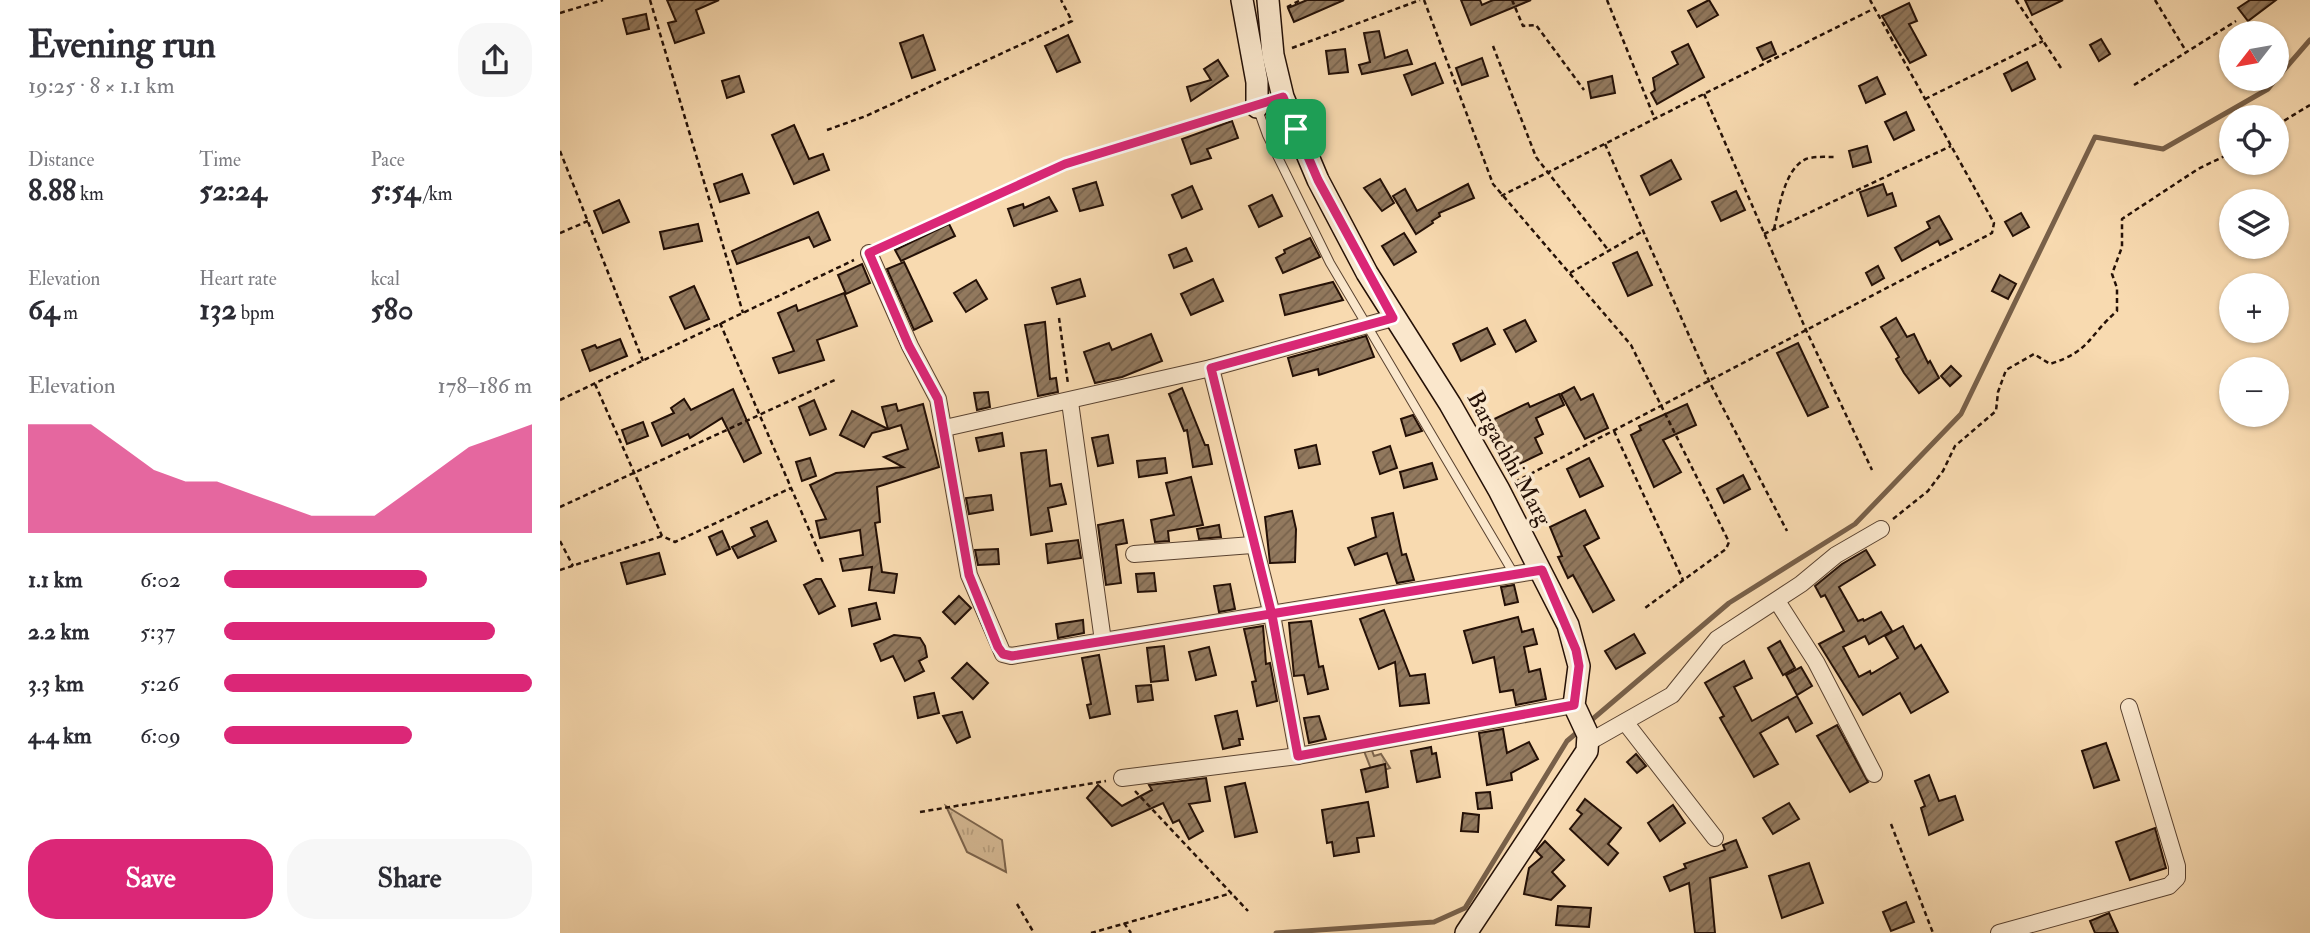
<!DOCTYPE html>
<meta charset="utf-8">
<style>
:root{--surface:#fff;--page:#f7f7f7;--text:#2b2b33;--muted:#7c7c81;--accent:#db2777}
body{margin:0;font-family:"IM FELL Double Pica",serif;background:var(--page);color:var(--text);height:100vh;display:flex;flex-direction:column;font-size:26px;white-space:nowrap}
*{box-sizing:border-box;margin:0}
p{font-size:23px;color:var(--muted)}
.icon{flex:none;width:38px;height:38px;fill:none;stroke:currentColor;stroke-width:2;stroke-linecap:round;stroke-linejoin:round}
.map{position:relative;flex:1;overflow:hidden}
.drawer{display:flex;flex-direction:column;background:var(--surface);width:560px}
.drawer>*{flex:none}
.needle{width:46px;rotate:239deg}
.tools{position:absolute;left:1659px;top:21px;display:grid;gap:14px}
.tools a{display:grid;place-items:center;width:70px;height:70px;border-radius:50%;background:var(--surface);box-shadow:0 2px 5px #0004;font-size:35px}
.pin{position:absolute;display:grid;place-items:center;width:60px;height:60px;color:#fff;margin:-30px;border-radius:14px;box-shadow:0 4px 10px #0006}
.round{display:grid;place-items:center;flex:none;width:74px;height:74px;border-radius:28px;background:var(--page)}
.headline{display:flex;align-items:center;justify-content:space-between;height:119px;padding:0 28px}
h1{font-size:38px;font-weight:700;line-height:52px}
.stats{display:grid;grid-template-columns:repeat(3,1fr);gap:10px;height:119px;padding:7px 28px}
.stats div{display:grid;align-content:center}
.stats b{font-size:30px;font-weight:700}
.stats small{font-size:19px;font-weight:400}
.stats p{font-size:19px}
.chart{height:196px;padding:14px 28px}
.chart p{display:flex;justify-content:space-between}
.chart svg{width:100%;height:126px;margin-top:7px;fill:var(--accent);opacity:.7}
.button{display:flex;gap:14px;margin-top:auto;padding:14px 28px}
.button a{flex:1;height:80px;border-radius:28px;background:var(--accent);color:#fff;font-size:28px;font-weight:700;line-height:80px;text-align:center}
.button a+a{background:var(--page);color:var(--text)}
ul{padding:0 28px;list-style:none;font-size:23px}
li{display:grid;grid-template-columns:112px 84px 1fr;align-items:center;height:52px}
li i{height:18px;border-radius:9px;background:var(--accent)}
main{display:flex;flex:1;min-height:0}
.map>svg:first-child{display:block}
.grass{fill:url(#grass-tufts);stroke:#7c644c;stroke-width:2}
.lines{fill:none;stroke-linecap:round;stroke-linejoin:round}
.stream{stroke:#786049;stroke-width:5}
.building{fill:url(#building-hatch);stroke:#241006;stroke-width:2}
.lane-casing{stroke:#594230;stroke-width:10}
.street-casing{stroke:#594230;stroke-width:18}
.secondary-casing{stroke:#241006;stroke-width:24}
.path{stroke:#241006;stroke-width:2.5;stroke-dasharray:5 3.5;stroke-linecap:butt}
.lane{stroke:#fae7cc;stroke-width:8}
.street{stroke:#fae7cc;stroke-width:16}
.secondary{stroke:#fae7cc;stroke-width:21}
.route-casing{stroke:#fff;stroke-width:14}
.route{stroke:#db2777;stroke-width:9}
.labels{text-anchor:middle;stroke-width:7;stroke-linejoin:round;paint-order:stroke}
.street-label{font-size:23px;fill:#241006;stroke:#fae7cc}
</style>
<main>
<section class="drawer">
<div class="headline"><div><h1>Evening run</h1><p>19:25 · 8 × 1.1 km</p></div><a class="round"><svg class="icon" aria-label="share" viewBox="0 0 24 24"><path d="M12 15V3M7 8l5-5 5 5M5 13v7h14v-7"/></svg></a></div>
<div class="stats">
<div><p>Distance</p><b>8.88<small> km</small></b></div>
<div><p>Time</p><b>52:24</b></div>
<div><p>Pace</p><b>5:54<small> /km</small></b></div>
</div>
<div class="stats">
<div><p>Elevation</p><b>64<small> m</small></b></div>
<div><p>Heart rate</p><b>132<small> bpm</small></b></div>
<div><p>kcal</p><b>580</b></div>
</div>
<div class="chart"><p><span>Elevation</span>178–186 m</p>
<svg viewBox="0 0 160 44" preserveAspectRatio="none"><path d="M0 44V6L10 6L20 6L30 14L40 22L50 26L60 26L70 30L80 34L90 38L100 38L110 38L120 30L130 22L140 14L150 10L160 6V44z"/></svg>
</div>
<ul>
<li><b>1.1 km</b>6:02<i style="width:66%"></i></li>
<li><b>2.2 km</b>5:37<i style="width:88%"></i></li>
<li><b>3.3 km</b>5:26<i style="width:100%"></i></li>
<li><b>4.4 km</b>6:09<i style="width:61%"></i></li>
</ul>
<div class="button"><a>Save</a><a>Share</a></div>
</section>
<div class="map">
<svg width="1750" height="933" viewBox="0 0 1750 933">
<defs>
<pattern id="grass-tufts" width="24" height="20" patternUnits="userSpaceOnUse" patternTransform="scale(1.75)"><rect width="24" height="20" fill="#d4b893"/><path d="M3 7l-1-3M5 7V3M7 7l1-3M15 17l-1-3M17 17v-4M19 17l1-3" fill="none" stroke="#b69d7d"/></pattern>
<pattern id="building-hatch" width="6" height="6" patternUnits="userSpaceOnUse" patternTransform="scale(1.75)"><rect width="6" height="6" fill="#92795e"/><path d="M-1 1l2-2M0 6l6-6M5 7l2-2" fill="none" stroke="#77624c"/></pattern>
</defs>
<rect width="100%" height="100%" fill="#f8dab0"/>
<filter id="stains"><feTurbulence type="fractalNoise" baseFrequency=".00286" numOctaves="4"/><feColorMatrix values="0 0 0 0 .2 0 0 0 0 .09 0 0 0 0 .02 0 0 0 .5 -.17"/></filter>
<radialGradient id="worn" r=".72"><stop offset=".6" stop-color="#630" stop-opacity="0"/><stop offset="1" stop-color="#630" stop-opacity=".3"/></radialGradient>
<!-- grass -->
<g class="grass">
<polygon points="811,748 814,756 821,754 830,768 813,774 804,751"/>
<polygon points="386,806 442,840 446,872 407,852"/>
</g>
<g class="lines">
<!-- stream -->
<g class="stream">
<polyline points="1717,78 1750,40"/>
<polyline points="1028,723 1169,603 1295,524 1401,414 1535,137 1603,149 1708,89 1716,79"/>
<polyline points="716,933 874,922 905,908 1007,741 1020,730"/>
</g>
</g>
<!-- building -->
<g class="building">
<polygon points="107,0 159,0 136,10 144,33 115,43 108,23 116,21"/>
<polygon points="747,0 784,0 734,22 728,8"/>
<polygon points="901,0 920,0 922,5 933,0 971,0 911,25"/>
<polygon points="1149,0 1158,15 1137,27 1128,11"/>
<polygon points="1465,0 1503,0 1472,15"/>
<polygon points="1690,0 1716,0 1688,21 1678,8"/>
<polygon points="1349,3 1357,21 1349,24 1366,55 1350,63 1322,16"/>
<polygon points="86,14 89,29 67,34 63,19"/>
<polygon points="819,31 825,58 847,50 852,64 802,74 799,65 810,62 804,33"/>
<polygon points="363,35 375,70 352,78 340,43"/>
<polygon points="508,35 520,62 497,72 485,46"/>
<polygon points="1541,39 1550,54 1539,61 1530,45"/>
<polygon points="1211,42 1216,54 1203,60 1197,48"/>
<polygon points="1128,44 1144,77 1097,104 1091,93 1095,90 1093,78 1118,64 1112,52"/>
<polygon points="785,49 788,72 769,74 766,51"/>
<polygon points="922,58 928,76 902,85 896,68"/>
<polygon points="658,60 668,76 631,101 627,87 651,80 644,69"/>
<polygon points="1467,62 1475,79 1452,91 1444,74"/>
<polygon points="875,63 883,83 852,95 844,75"/>
<polygon points="179,76 184,92 167,98 162,81"/>
<polygon points="1052,76 1055,93 1031,98 1028,82"/>
<polygon points="1317,77 1325,94 1306,103 1299,86"/>
<polygon points="1346,112 1354,130 1334,140 1325,122"/>
<polygon points="672,121 678,138 647,149 651,158 631,164 622,139"/>
<polygon points="234,125 249,159 263,154 269,170 234,184 212,135"/>
<polygon points="1307,146 1311,162 1293,167 1289,151"/>
<polygon points="1111,160 1121,179 1090,195 1081,176"/>
<polygon points="182,174 189,193 160,202 154,184"/>
<polygon points="820,179 834,203 822,211 804,188"/>
<polygon points="536,182 543,205 520,211 513,189"/>
<polygon points="908,184 914,198 879,213 880,216 872,221 873,223 856,234 833,196 845,189 857,211"/>
<polygon points="1323,184 1327,195 1332,193 1336,206 1308,216 1300,192"/>
<polygon points="632,186 642,209 622,218 612,195"/>
<polygon points="1176,191 1185,210 1161,221 1152,202"/>
<polygon points="712,195 722,216 699,227 689,206"/>
<polygon points="489,197 497,211 454,226 448,209 463,204 464,208"/>
<polygon points="59,200 69,222 43,233 34,211"/>
<polygon points="258,212 270,240 254,247 249,237 177,264 172,251"/>
<polygon points="1461,213 1469,227 1453,236 1445,222"/>
<polygon points="1379,216 1392,239 1380,245 1378,241 1342,261 1335,248 1370,228 1367,222"/>
<polygon points="138,224 142,241 104,249 100,232"/>
<polygon points="389,224 395,236 341,261 335,250"/>
<polygon points="844,233 856,252 834,265 822,246"/>
<polygon points="750,238 760,257 723,273 716,258 725,253 724,250"/>
<polygon points="626,248 632,261 614,268 609,255"/>
<polygon points="1077,252 1092,285 1068,296 1053,263"/>
<polygon points="344,262 372,321 354,330 327,269"/>
<polygon points="302,264 310,283 286,294 278,275"/>
<polygon points="1318,266 1324,278 1312,285 1306,273"/>
<polygon points="1440,275 1456,284 1448,299 1432,291"/>
<polygon points="520,279 525,296 497,304 492,288"/>
<polygon points="653,279 663,301 631,315 621,294"/>
<polygon points="416,280 427,299 406,312 394,293"/>
<polygon points="773,282 783,300 725,315 720,295"/>
<polygon points="134,286 149,319 125,329 110,297"/>
<polygon points="284,293 297,326 257,340 264,360 219,373 213,358 234,351 218,313 236,305 238,311"/>
<polygon points="1336,318 1347,337 1354,334 1368,363 1370,361 1379,378 1359,393 1344,373 1336,359 1339,357 1321,327"/>
<polygon points="965,320 976,341 956,352 944,330"/>
<polygon points="485,322 490,379 496,378 498,392 478,396 465,325"/>
<polygon points="927,328 935,344 901,361 893,344"/>
<polygon points="591,334 602,361 562,377 535,383 524,352 549,343 552,350"/>
<polygon points="806,336 814,357 759,375 758,369 733,376 728,358"/>
<polygon points="60,339 67,356 30,371 22,350 35,345 37,348"/>
<polygon points="1238,343 1268,407 1248,416 1217,353"/>
<polygon points="1391,366 1401,376 1390,386 1381,376"/>
<polygon points="1014,387 1021,400 1033,394 1048,428 1025,439 1001,394"/>
<polygon points="622,388 645,445 648,445 652,464 633,467 627,430 624,431 609,394"/>
<polygon points="173,389 201,453 184,462 162,418 130,438 128,434 102,446 92,423 114,413 111,408 124,399 131,410"/>
<polygon points="428,392 430,407 417,410 414,393"/>
<polygon points="999,394 1004,405 976,418 983,434 975,438 982,453 951,468 928,422 968,403 970,407"/>
<polygon points="254,400 266,429 250,435 239,407"/>
<polygon points="336,404 338,411 363,404 379,467 317,487 320,522 315,523 322,572 337,574 334,593 309,590 312,567 283,571 280,559 303,555 300,530 260,538 256,521 266,519 250,485 276,473 343,467 324,457 348,449 341,425 328,429 322,407"/>
<polygon points="1127,404 1136,425 1103,440 1121,472 1094,487 1071,435 1081,430 1079,426"/>
<polygon points="292,411 328,429 312,433 304,447 280,435"/>
<polygon points="853,415 862,431 846,436 841,419"/>
<polygon points="83,422 88,436 67,444 62,430"/>
<polygon points="442,433 444,446 419,451 416,438"/>
<polygon points="548,435 553,463 538,466 532,438"/>
<polygon points="756,445 760,464 739,468 735,450"/>
<polygon points="830,446 837,468 820,474 813,452"/>
<polygon points="486,450 490,486 501,484 506,504 488,508 492,531 471,535 461,453"/>
<polygon points="250,458 256,476 242,481 236,462"/>
<polygon points="605,458 607,473 579,477 577,461"/>
<polygon points="1029,458 1043,486 1020,497 1007,469"/>
<polygon points="872,463 877,479 844,488 840,472"/>
<polygon points="1183,475 1190,489 1164,503 1157,489"/>
<polygon points="631,477 643,525 608,531 609,541 595,542 591,520 614,515 606,483"/>
<polygon points="431,495 433,510 409,514 406,498"/>
<polygon points="1025,510 1039,538 1024,546 1054,600 1033,612 1013,575 1008,578 998,557 1002,556 990,527"/>
<polygon points="732,511 736,529 735,562 710,563 705,517"/>
<polygon points="833,513 842,555 846,554 854,580 837,583 827,553 795,565 788,548 816,537 812,518"/>
<polygon points="563,520 567,543 556,545 561,583 546,585 538,525"/>
<polygon points="207,521 216,541 178,558 172,547 195,536 191,528"/>
<polygon points="659,525 661,537 639,539 637,529"/>
<polygon points="162,531 170,549 157,555 149,537"/>
<polygon points="518,540 521,558 488,563 486,544"/>
<polygon points="438,549 439,564 418,565 415,550"/>
<polygon points="1306,550 1315,565 1279,587 1298,621 1303,619 1304,621 1321,612 1332,631 1309,644 1305,636 1283,647 1299,677 1310,671 1311,674 1338,658 1325,636 1343,626 1355,649 1361,645 1388,692 1351,713 1340,693 1303,715 1259,644 1284,631 1265,595 1261,597 1255,586 1282,564"/>
<polygon points="99,553 105,574 67,584 61,563"/>
<polygon points="594,573 596,591 578,592 576,574"/>
<polygon points="256,579 261,579 275,606 259,614 244,585"/>
<polygon points="670,584 675,609 659,612 654,586"/>
<polygon points="954,585 958,602 945,605 941,587"/>
<polygon points="399,596 411,608 395,624 383,612"/>
<polygon points="316,603 320,619 292,626 289,609"/>
<polygon points="824,610 850,676 865,674 869,703 840,706 835,662 819,669 800,619"/>
<polygon points="958,617 962,632 973,629 977,644 964,647 969,672 980,669 986,699 956,705 953,690 940,692 934,657 913,663 904,631"/>
<polygon points="523,620 524,633 498,638 496,624"/>
<polygon points="751,621 759,667 763,666 768,689 748,694 744,675 734,676 729,623"/>
<polygon points="703,626 706,664 710,663 717,701 697,706 692,682 696,681 684,629"/>
<polygon points="1074,634 1085,653 1056,669 1045,651"/>
<polygon points="334,635 360,638 365,646 367,657 359,661 364,671 345,681 333,656 321,661 314,644"/>
<polygon points="1220,641 1235,668 1223,675 1208,648"/>
<polygon points="604,646 608,680 591,682 587,648"/>
<polygon points="649,647 656,675 636,680 629,652"/>
<polygon points="539,655 550,714 530,718 527,705 531,704 522,658"/>
<polygon points="1184,661 1192,678 1174,687 1192,721 1237,696 1252,723 1236,732 1228,717 1200,733 1218,764 1194,777 1160,718 1164,716 1145,683"/>
<polygon points="407,663 428,683 413,699 392,678"/>
<polygon points="1241,667 1252,686 1237,695 1226,675"/>
<polygon points="591,685 593,700 578,702 576,686"/>
<polygon points="374,693 379,713 358,718 354,697"/>
<polygon points="677,711 683,739 679,739 680,745 663,749 655,716"/>
<polygon points="402,712 410,737 397,743 383,716"/>
<polygon points="759,716 766,739 749,743 744,718"/>
<polygon points="1277,725 1308,782 1290,792 1257,736"/>
<polygon points="943,729 947,753 969,742 978,759 951,773 952,780 927,785 919,733"/>
<polygon points="1546,743 1559,780 1534,788 1522,751"/>
<polygon points="871,747 872,754 876,753 880,777 857,782 851,751"/>
<polygon points="1076,754 1086,766 1077,773 1067,762"/>
<polygon points="825,764 828,787 806,792 801,770"/>
<polygon points="1369,775 1379,801 1395,796 1403,820 1369,835 1361,808 1365,806 1355,781"/>
<polygon points="646,778 650,801 629,804 643,831 629,839 619,820 613,823 603,803 552,826 527,798 538,785 562,806 592,790 589,785"/>
<polygon points="685,783 697,832 675,837 665,787"/>
<polygon points="930,792 932,808 918,809 916,793"/>
<polygon points="1025,799 1061,828 1048,844 1058,853 1048,865 1010,829 1022,814 1017,810"/>
<polygon points="808,802 814,836 797,838 799,852 774,856 772,842 767,843 762,810"/>
<polygon points="1229,803 1239,819 1213,834 1203,818"/>
<polygon points="1113,805 1125,823 1100,841 1088,823"/>
<polygon points="903,813 919,815 918,832 901,831"/>
<polygon points="1595,828 1606,868 1570,880 1556,842"/>
<polygon points="1176,840 1187,867 1150,878 1155,933 1135,933 1129,883 1110,891 1104,877 1126,868 1124,864 1165,850 1163,845"/>
<polygon points="985,841 1004,860 992,872 1005,886 991,900 964,894 969,868 982,857 976,851"/>
<polygon points="1249,863 1263,903 1222,918 1209,876"/>
<polygon points="1346,902 1354,922 1331,931 1323,912"/>
<polygon points="998,906 1031,908 1029,927 996,925"/>
<polygon points="1549,913 1558,933 1535,933 1530,921"/>
</g>
<g class="lines">
<defs>
<polyline id="lane" points="697,107 707,135 770,263 954,574"/>
<g id="street">
<polyline points="309,253 350,346 378,399 409,575 443,654 451,656 982,570"/>
<polyline points="651,368 712,615 738,756"/>
<polyline points="510,402 543,641"/>
<polyline points="385,428 651,368 833,318"/>
<polyline points="574,554 692,545"/>
<polyline points="1217,601 1256,662 1314,774"/>
<polyline points="1065,722 1155,838"/>
<polyline points="1029,742 1112,695 1157,639 1241,584 1276,555 1321,529"/>
<polyline points="562,778 738,756 1014,705"/>
<polyline points="1439,933 1609,886 1617,878 1617,866 1569,707"/>
</g>
<g id="secondary">
<polyline points="682,0 697,82 697,107"/>
<polyline points="708,0 713,55 723,97 758,180 807,273 890,404 939,490 1008,625 1019,666 1014,705 1028,735 1027,751 906,933"/>
</g>
</defs>
<!-- lane casing -->
<use href="#lane" class="lane-casing"/>
<!-- street casing -->
<use href="#street" class="street-casing"/>
<!-- secondary casing -->
<use href="#secondary" class="secondary-casing"/>
<!-- path -->
<g class="path">
<polyline points="90,0 183,313"/>
<polyline points="864,0 933,184 1071,345 1169,542 1166,549 1085,608"/>
<polyline points="952,0 963,26 976,25 1024,90"/>
<polyline points="1047,0 1094,117"/>
<polyline points="1456,0 1501,68"/>
<polyline points="1595,0 1626,51"/>
<polyline points="727,7 741,0"/>
<polyline points="0,13 43,0"/>
<polyline points="933,46 976,157 1049,251"/>
<polyline points="732,48 860,0"/>
<polyline points="1574,85 1676,21"/>
<polyline points="1144,94 1246,330 1312,470"/>
<polyline points="1365,99 1483,41"/>
<polyline points="1717,125 1750,105"/>
<polyline points="267,130 306,116 512,21 501,0"/>
<polyline points="1045,144 1149,381 1227,531"/>
<polyline points="0,151 83,361"/>
<polyline points="941,196 1313,9"/>
<path d="M 1214,229 C 1219,209 1224,169 1246,159 C 1255,156 1266,157 1275,157"/>
<polyline points="0,233 28,221"/>
<polyline points="1204,234 1391,146"/>
<polyline points="322,247 505,164 679,112"/>
<polyline points="1010,273 1083,231"/>
<polyline points="499,318 508,384"/>
<polyline points="160,323 263,562"/>
<polyline points="35,384 102,536 115,542 231,488"/>
<polyline points="0,400 294,260"/>
<polyline points="1054,431 1123,580"/>
<polyline points="955,482 1432,233 1434,223 1310,0"/>
<polyline points="0,507 277,379"/>
<path d="M 1333,519 L 1368,491 L 1383,471 L 1395,446 L 1436,411 L 1438,392 L 1446,370 L 1474,354 L 1490,364 C 1531,351 1528,336 1557,311 L 1557,288 L 1552,274 L 1562,247 L 1562,219 L 1638,169 L 1671,153"/>
<polyline points="0,541 13,566"/>
<polyline points="0,570 102,536"/>
<polyline points="575,791 688,911"/>
<polyline points="360,812 546,781"/>
<polyline points="1331,824 1373,933"/>
<polyline points="457,904 474,933"/>
<polyline points="564,923 571,933"/>
<polyline points="531,933 672,893"/>
</g>
<!-- lane -->
<use href="#lane" class="lane"/>
<!-- street -->
<use href="#street" class="street"/>
<!-- secondary -->
<use href="#secondary" class="secondary"/>
</g>
<g class="lines">
<defs>
<path id="route" d="M 736,129 L 723,97 L 505,164 L 309,253 L 349,346 L 378,399 L 409,575 L 438,647 L 443,654 L 452,656 C 628,626 805,599 982,570 L 1016,650 L 1019,666 L 1014,705 L 738,756 L 712,615 L 651,368 L 833,318 L 758,180 L 736,129"/>
</defs>
<!-- route casing -->
<use href="#route" class="route-casing"/>
<!-- route -->
<use href="#route" class="route"/>
</g>
<g class="labels">
<!-- street labels -->
<g class="street-label">
<text transform="translate(950 458) rotate(61)" y="8">Bargachhi Marg</text>
</g>
</g>
<rect width="100%" height="100%" filter="url(#stains)"/>
<rect width="100%" height="100%" fill="url(#worn)"/>
</svg>
<div class="tools">
<a><svg class="needle" viewBox="-14 -14 28 28"><path d="M0-13l5 13h-10z" fill="#e53935"/><path d="M0 13l5-13h-10z" fill="#7c7c81"/></svg></a>
<a><svg class="icon" aria-label="locate" viewBox="0 0 24 24"><circle cx="12" cy="12" r="6"/><path d="M12 2v4M12 18v4M2 12h4M18 12h4"/></svg></a>
<a><svg class="icon" aria-label="layers" viewBox="0 0 24 24"><path d="M12 4l9 5-9 5-9-5zM3 14l9 5 9-5"/></svg></a>
<a>+</a>
<a>−</a>
</div>
<div class="pin" style="left:736px;top:129px;background:#1e9e55"><svg class="icon" aria-label="arrive" viewBox="0 0 24 24"><path d="M6 21V4h12l-3 4 3 4H6"/></svg></div>
</div>
</main>
